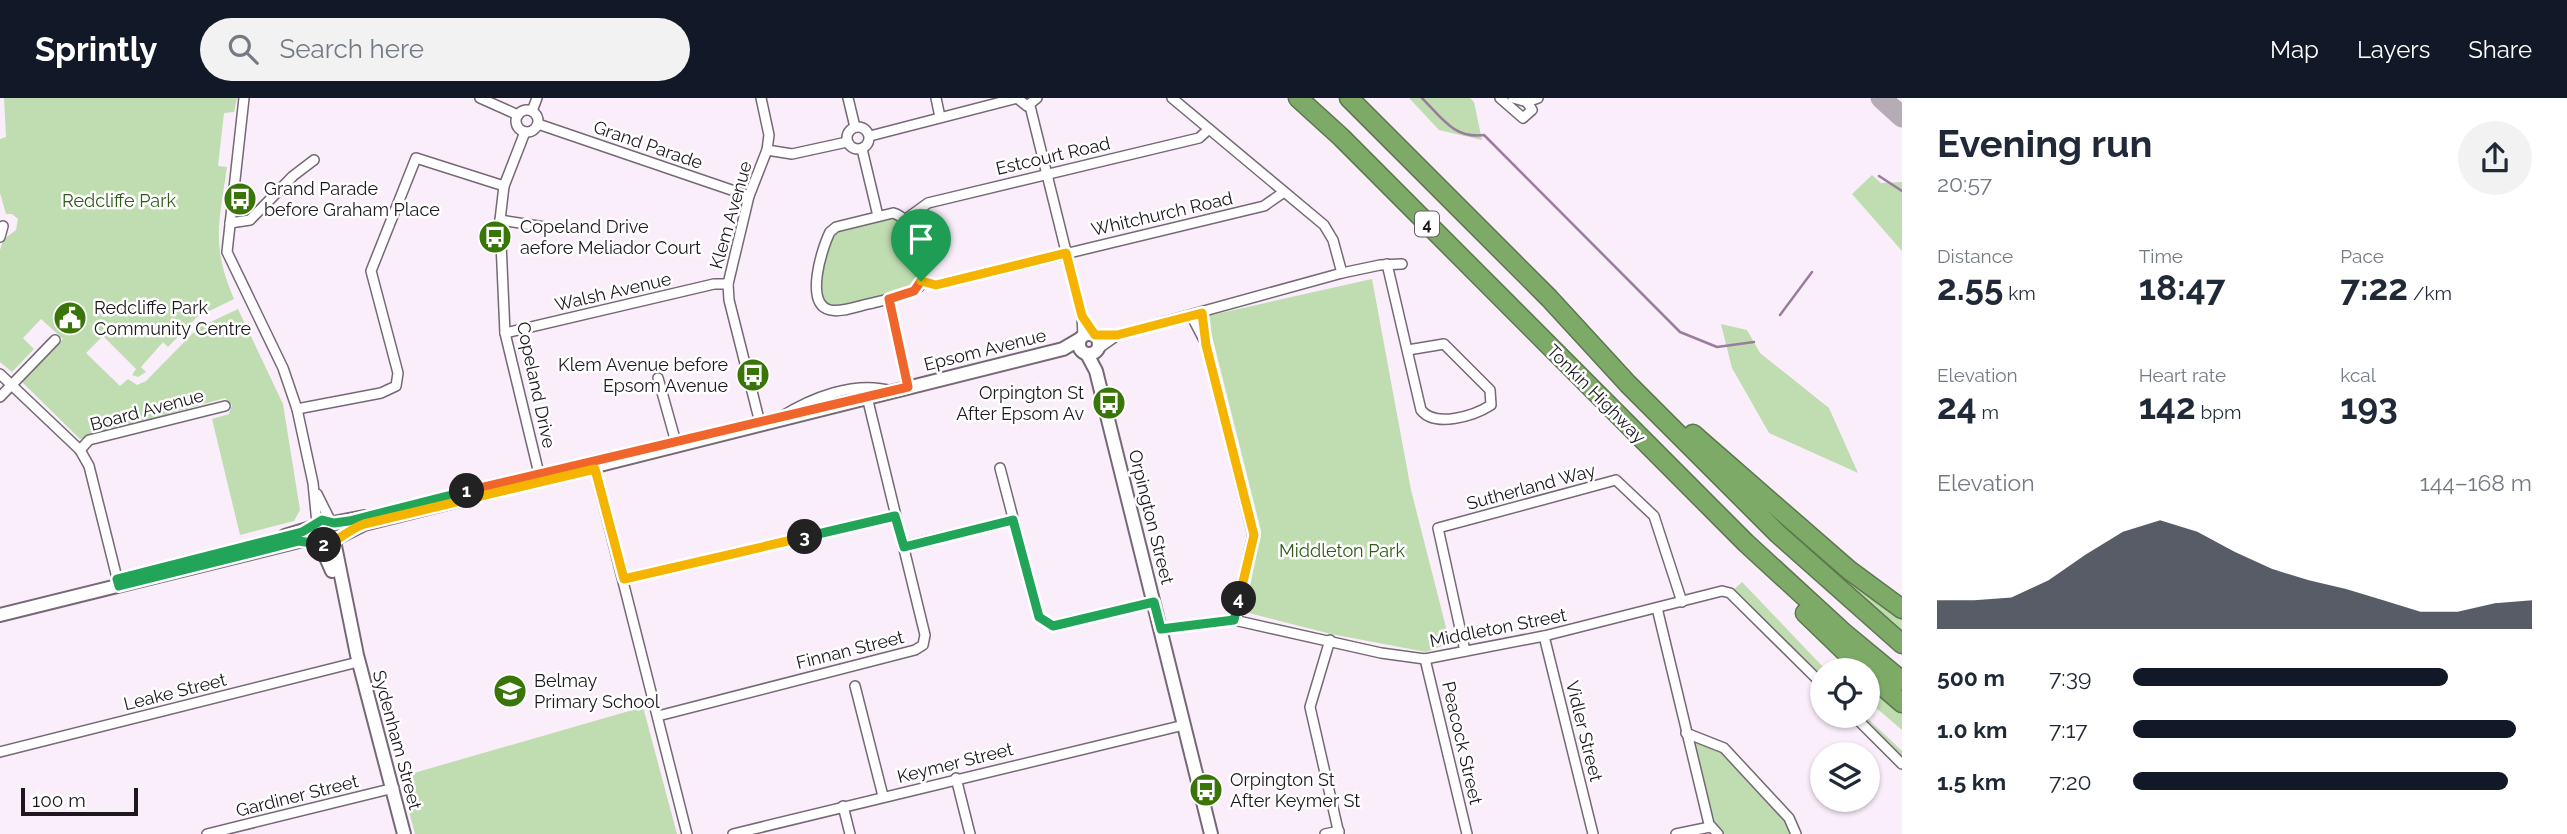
<!DOCTYPE html>
<meta charset="utf-8">
<style>
:root{--surface:#fff;--page:#f2f2f3;--text:#1f2937;--muted:#747a83;--accent:#111827}
body{margin:0;font-family:Raleway,sans-serif;background:var(--page);color:var(--text);height:100vh;display:flex;flex-direction:column;font-size:26px;white-space:nowrap}
*{box-sizing:border-box;margin:0}
p{font-size:23px;color:var(--muted)}
.icon{flex:none;width:38px;height:38px;fill:none;stroke:currentColor;stroke-width:2;stroke-linecap:round;stroke-linejoin:round}
.map{position:relative;flex:1;overflow:hidden}
.details{display:flex;flex-direction:column;background:var(--surface);width:665px}
.details>*{flex:none}
.controls{position:absolute;left:1810px;top:560px;display:grid;gap:14px}
.controls a{display:grid;place-items:center;width:70px;height:70px;border-radius:50%;background:var(--surface);box-shadow:0 2px 5px #0004;font-size:35px}
.scale{position:absolute;left:21px;bottom:18px;width:117px;box-sizing:border-box;padding-left:7px;border:4px solid #1d181d;border-top:0;font-size:19px;line-height:24px;white-space:nowrap;color:#1d181d;-webkit-text-stroke:5px #fff;paint-order:stroke}
.pin{position:absolute;display:grid;place-items:center;width:60px;height:60px;color:#fff;margin:-72px -30px;border-radius:50% 50% 50% 0;rotate:-45deg;box-shadow:0 0 7px #0007}
.pin .icon{rotate:45deg}
.km{position:absolute;width:35px;height:35px;margin:-18px;border-radius:50%;background:#222;color:#fff;font-size:19px;line-height:35px;text-align:center}
.round{display:grid;place-items:center;flex:none;width:74px;height:74px;border-radius:37px;background:var(--page)}
.overview{display:flex;align-items:center;justify-content:space-between;height:119px;padding:0 35px}
h1{font-size:38px;font-weight:700;line-height:52px}
.stats{display:grid;grid-template-columns:repeat(3,1fr);gap:10px;height:119px;padding:7px 35px}
.stats div{display:grid;align-content:center}
.stats b{font-size:35px;font-weight:700}
.stats small{font-size:19px;font-weight:400}
.stats p{font-size:19px}
.chart{height:196px;padding:14px 35px}
.chart p{display:flex;justify-content:space-between}
.chart svg{width:100%;height:126px;margin-top:7px;fill:var(--accent);opacity:.7}
ul{padding:0 35px;list-style:none;font-size:23px}
li{display:grid;grid-template-columns:112px 84px 1fr;align-items:center;height:52px}
li i{height:18px;border-radius:9px;background:var(--accent)}
header{display:flex;align-items:center;gap:42px;box-sizing:border-box;height:98px;padding:0 35px;background:var(--accent);color:#fff}
header strong{font-size:33px}
nav{display:flex;gap:38px;margin-inline-start:auto;font-size:24px}
.search{width:490px;height:63px;background:var(--page);display:flex;align-items:center;gap:18px;box-sizing:border-box;padding:0 24px;border-radius:38px;color:var(--muted);font-size:26px}
main{display:flex;flex:1;min-height:0}
.map>svg:first-child{display:block}
.green{fill:#bfddb1}
.lines{fill:none;stroke-linecap:round;stroke-linejoin:round}
.stream{stroke:#9a7c9c;stroke-width:2.5}
.taxiway{stroke:#b6acb6;stroke-width:21}
.street-casing{stroke:#746975;stroke-width:12}
.secondary-casing{stroke:#746975;stroke-width:16}
.highway-casing{stroke:#5c774e;stroke-width:21}
.street{stroke:#fff;stroke-width:9}
.secondary{stroke:#fff;stroke-width:12}
.highway{stroke:#7eaa68;stroke-width:18}
.split-1-casing{stroke:#fff;stroke-width:14}
.split-2-casing{stroke:#fff;stroke-width:14}
.split-3-casing{stroke:#fff;stroke-width:14}
.split-4-casing{stroke:#fff;stroke-width:14}
.split-5-casing{stroke:#fff;stroke-width:14}
.split-1{stroke:#f0652b;stroke-width:9}
.split-2{stroke:#22a559;stroke-width:9}
.split-3{stroke:#f5b400;stroke-width:9}
.split-4{stroke:#22a559;stroke-width:9}
.split-5{stroke:#f5b400;stroke-width:9}
.labels{text-anchor:middle;stroke-width:5;stroke-linejoin:round;paint-order:stroke}
.shield{fill:#fff;stroke:#615d61;stroke-width:2}
.shield-label{font-size:16px;font-weight:bold;fill:#1d181d}
.street-label{font-size:18px;fill:#1d181d;stroke:#fff}
.poi-label{font-size:18px;fill:#1d181d;stroke:#fff;text-anchor:start}
.park-label{font-size:18px;fill:#315a18;stroke:#fff}
</style>
<header>
<strong>Sprintly</strong>
<div class="search"><svg class="icon" aria-label="search" viewBox="0 0 24 24"><circle cx="10" cy="10" r="6"/><path d="M15 15l6 6"/></svg>Search here</div>
<nav><a>Map</a><a>Layers</a><a>Share</a></nav>
</header>
<main>
<div class="map">
<svg width="1902" height="736" viewBox="0 0 1902 736">
<rect width="100%" height="100%" fill="#faeefb"/>
<!-- green -->
<g class="green">
<path d="M 4,0 L 237,0 L 234,14 L 224,15 L 218,68 L 227,69 C 219,125 211,147 234,201 L 197,219 L 168,249 L 163,244 L 141,269 L 146,274 L 138,279 L 132,277 L 136,271 L 103,238 L 86,255 L 120,288 L 128,281 L 137,287 L 146,283 L 198,230 L 238,211 L 283,306 L 300,412 L 294,423 L 240,437 L 212,321 L 229,316 L 232,307 L 225,300 L 80,341 L 22,284 L 63,241 L 41,221 L 23,240 L 34,251 L 12,274 L 0,264 L 0,152 L 3,142 L 16,132 L 18,121 L 12,116 L 6,116 L 0,95 L 0,41 L 6,39 Z"/>
<polygon points="1409,0 1470,0 1474,4 1482,42 1439,32"/>
<polygon points="1872,77 1881,85 1902,84 1902,153 1852,96"/>
<path d="M 890,120 L 904,126 C 909,144 926,178 909,192 L 835,211 L 824,207 L 817,191 L 833,137 L 840,132 Z"/>
<polygon points="1372,181 1411,392 1450,545 1426,554 1331,536 1245,514 1261,433 1207,218"/>
<polygon points="1721,226 1747,232 1760,255 1829,310 1858,375 1769,335 1732,270"/>
<polygon points="1742,484 1826,572 1822,572 1822,586 1730,495"/>
<polygon points="1853,487 1902,519 1902,536 1849,490"/>
<polygon points="1867,586 1902,615 1902,632 1867,602"/>
<polygon points="643,609 677,736 415,736 400,679"/>
<polygon points="1854,618 1865,618 1902,653 1902,666"/>
<polygon points="1686,635 1717,645 1789,720 1796,736 1718,736 1710,729"/>
</g>
<g class="lines">
<!-- stream -->
<g class="stream">
<path d="M 1422,0 C 1442,20 1454,41 1484,37 L 1680,234 L 1717,249 L 1754,244"/>
<polyline points="1879,78 1902,93"/>
<polyline points="1780,217 1812,174"/>
</g>
<!-- taxiway -->
<polyline class="taxiway" points="1881,0 1902,19"/>
<defs>
<g id="street">
<polyline points="244,0 227,154 283,270 297,311 313,385 317,425"/>
<polyline points="480,0 518,17"/>
<polyline points="848,0 855,29"/>
<polyline points="936,0 940,19"/>
<polyline points="1017,0 1027,8 1037,0"/>
<polyline points="1172,0 1324,127 1333,142 1342,175"/>
<polyline points="1500,0 1523,20 1532,12 1527,4"/>
<polyline points="1513,0 1527,4 1538,0"/>
<polyline points="1030,8 1082,218 1083,238"/>
<circle cx="527" cy="23" r="11"/>
<polyline points="532,13 537,0"/>
<polyline points="538,26 749,98"/>
<circle cx="858" cy="40" r="11"/>
<polyline points="525,34 504,88 500,122 505,235 541,384"/>
<polyline points="870,38 1017,0"/>
<polyline points="862,51 878,118"/>
<polyline points="767,52 792,56 847,44"/>
<path d="M 893,115 C 914,119 926,171 919,189 C 906,199 888,201 873,205 C 860,207 842,215 830,212 C 804,206 822,150 830,134 L 836,129 Z"/>
<polyline points="906,121 928,105 1199,40 1209,31"/>
<polyline points="500,122 545,129"/>
<polyline points="230,125 250,122 293,78 314,62"/>
<polyline points="0,139 3,128"/>
<path d="M 1387,166 L 1421,312 C 1435,330 1474,318 1491,307 L 1490,292 L 1444,246 L 1408,252"/>
<polyline points="921,183 936,187 1264,108 1284,94"/>
<polyline points="889,201 908,289"/>
<polyline points="1202,215 1206,247 1253,437 1234,522"/>
<polyline points="1192,219 1204,242"/>
<polyline points="505,235 714,186 728,186"/>
<polyline points="1095,237 1117,237 1342,175 1380,167 1402,166"/>
<polyline points="1099,250 1116,238"/>
<polyline points="0,276 80,352 89,368 119,488"/>
<polyline points="658,280 677,348"/>
<polyline points="0,299 55,242"/>
<polyline points="297,311 381,295 396,288 398,275 371,173 416,60 504,88"/>
<path d="M 779,320 C 811,300 855,282 892,293"/>
<polyline points="760,325 729,202 728,186 749,98 767,52 769,37 761,0"/>
<polyline points="80,352 89,342 225,308"/>
<polyline points="593,365 687,736"/>
<polyline points="1000,370 1039,519 1053,528 1154,504"/>
<polyline points="317,396 331,424"/>
<polyline points="904,448 1013,422"/>
<polyline points="624,481 895,418"/>
<polyline points="1657,510 1709,726 1718,736"/>
<polyline points="1161,531 1234,522 1381,555 1425,561 1544,538 1722,493 1730,495 1822,586"/>
<polyline points="1544,538 1593,736"/>
<polyline points="1330,542 1310,609 1339,736"/>
<polyline points="1465,553 1438,430 1616,382 1654,418 1682,504"/>
<polyline points="1425,561 1467,736"/>
<polyline points="855,588 883,698"/>
<polyline points="658,618 915,552 923,547 925,537 867,299"/>
<polyline points="1854,618 1902,666"/>
<polyline points="1686,635 1724,650 1789,720 1796,736"/>
<polyline points="0,654 358,564"/>
<polyline points="956,680 970,736"/>
<polyline points="843,708 850,736"/>
<polyline points="207,736 394,690"/>
<polyline points="733,736 1184,627"/>
<polyline points="1325,736 1339,733"/>
<polyline points="1676,736 1710,729"/>
</g>
<g id="secondary">
<circle cx="1089" cy="246" r="10"/>
<polyline points="1087,256 1096,273 1211,736"/>
<polyline points="333,425 364,419"/>
<polyline points="285,438 314,429"/>
<polyline points="336,440 364,426 1063,251 1080,241"/>
<polyline points="334,443 357,557 404,736"/>
<polyline points="320,446 332,473"/>
<polyline points="0,517 299,443 316,443"/>
</g>
<g id="highway">
<polyline points="1298,0 1341,39 1746,445 1843,534 1902,583"/>
<polyline points="1349,0 1549,200 1628,286 1778,436 1902,546"/>
<polyline points="1693,336 1849,472 1902,511"/>
<polyline points="1805,515 1864,572"/>
<polyline points="1867,575 1902,605"/>
</g>
</defs>
<!-- street casing -->
<use href="#street" class="street-casing"/>
<!-- secondary casing -->
<use href="#secondary" class="secondary-casing"/>
<!-- highway casing -->
<use href="#highway" class="highway-casing"/>
<!-- street -->
<use href="#street" class="street"/>
<!-- secondary -->
<use href="#secondary" class="secondary"/>
<!-- highway -->
<use href="#highway" class="highway"/>
</g>
<g class="lines">
<defs>
<polyline id="split-1" points="467,393 908,289 889,201 914,193 921,183"/>
<polyline id="split-2" points="324,447 299,443 119,488 117,481 302,434 322,422 334,425 349,423 467,393"/>
<path id="split-3" d="M 324,447 C 336,445 349,431 364,426 L 595,371 L 624,481 L 805,439"/>
<polyline id="split-4" points="805,439 895,418 904,449 1013,422 1039,519 1053,528 1154,504 1161,531 1234,522 1239,501"/>
<polyline id="split-5" points="921,183 936,187 1066,155 1082,218 1095,237 1117,237 1202,215 1206,247 1254,437 1239,501"/>
</defs>
<!-- split-1 casing -->
<use href="#split-1" class="split-1-casing"/>
<!-- split-2 casing -->
<use href="#split-2" class="split-2-casing"/>
<!-- split-3 casing -->
<use href="#split-3" class="split-3-casing"/>
<!-- split-4 casing -->
<use href="#split-4" class="split-4-casing"/>
<!-- split-5 casing -->
<use href="#split-5" class="split-5-casing"/>
<!-- split-1 -->
<use href="#split-1" class="split-1"/>
<!-- split-2 -->
<use href="#split-2" class="split-2"/>
<!-- split-3 -->
<use href="#split-3" class="split-3"/>
<!-- split-4 -->
<use href="#split-4" class="split-4"/>
<!-- split-5 -->
<use href="#split-5" class="split-5"/>
</g>
<!-- icons -->
<defs>
<symbol id="bus-disc" viewBox="-11 -11 22 22"><circle r="9.5" fill="#3a750a" stroke="#fff"/><path d="M-5-6H5V4H4V6H2V4H-2V6H-4V4H-5ZM-3.5-4V0h7V-4ZM-3.5 1.2v1.5H-2V1.2ZM2 1.2v1.5H3.5V1.2Z" fill="#fff"/></symbol>
<symbol id="civic-disc" viewBox="-11 -11 22 22"><circle r="9.5" fill="#3a750a" stroke="#fff"/><path d="M-.6-6.5H3V-4.5H.6V-3L4-1V1h2V6H-6V1h2V-1L-.6-3ZM-1.2 2.5V6h2.4V2.5Z" fill="#fff"/></symbol>
<symbol id="school-disc" viewBox="-11 -11 22 22"><circle r="9.5" fill="#3a750a" stroke="#fff"/><path d="M0-5L7-2L0 1L-7-2ZM-4 1L0 2.5L4 1V4Q0 6-4 4Z" fill="#fff"/></symbol>
</defs>
<g fill-rule="evenodd">
<use href="#bus-disc" x="221" y="82" width="38" height="38"/>
<use href="#bus-disc" x="476" y="120" width="38" height="38"/>
<use href="#civic-disc" x="51" y="201" width="38" height="38"/>
<use href="#bus-disc" x="734" y="258" width="38" height="38"/>
<use href="#bus-disc" x="1090" y="286" width="38" height="38"/>
<use href="#school-disc" x="491" y="574" width="38" height="38"/>
<use href="#bus-disc" x="1187" y="673" width="38" height="38"/>
</g>
<g class="labels">
<!-- shield labels -->
<rect class="shield" x="1415" y="113.5" width="24" height="25" rx="5"/>
<g class="shield-label">
<text x="1427" y="132">4</text>
</g>
<!-- street labels -->
<g class="street-label">
<text transform="translate(648 47) rotate(19)" y="6">Grand Parade</text>
<text transform="translate(1053 58) rotate(-13)" y="6">Estcourt Road</text>
<text transform="translate(1162 116) rotate(-13)" y="6">Whitchurch Road</text>
<text transform="translate(731 117) rotate(-74)" y="6">Klem Avenue</text>
<text transform="translate(613 194) rotate(-13)" y="6">Walsh Avenue</text>
<text transform="translate(985 252) rotate(-14)" y="6">Epsom Avenue</text>
<text transform="translate(536 287) rotate(78)" y="6">Copeland Drive</text>
<text transform="translate(1596 296) rotate(45)" y="6">Tonkin Highway</text>
<text transform="translate(147 312) rotate(-15)" y="6">Board Avenue</text>
<text transform="translate(1531 389) rotate(-15)" y="6">Sutherland Way</text>
<text transform="translate(1151 419) rotate(76)" y="6">Orpington Street</text>
<text transform="translate(1498 530) rotate(-11)" y="6">Middleton Street</text>
<text transform="translate(850 552) rotate(-14)" y="6">Finnan Street</text>
<text transform="translate(175 594) rotate(-14)" y="6">Leake Street</text>
<text transform="translate(1584 633) rotate(76)" y="6">Vidler Street</text>
<text transform="translate(397 642) rotate(75)" y="6">Sydenham Street</text>
<text transform="translate(1462 645) rotate(77)" y="6">Peacock Street</text>
<text transform="translate(955 665) rotate(-14)" y="6">Keymer Street</text>
<text transform="translate(297 698) rotate(-14)" y="6">Gardiner Street</text>
</g>
<!-- poi labels -->
<g class="poi-label">
<text x="264" y="97">Grand Parade<tspan x="264" dy="21">before Graham Place</tspan></text>
<text x="520" y="135">Copeland Drive<tspan x="520" dy="21">aefore Meliador Court</tspan></text>
<text x="94" y="216">Redcliffe Park<tspan x="94" dy="21">Community Centre</tspan></text>
<text x="728" y="273" text-anchor="end">Klem Avenue before<tspan x="728" dy="21">Epsom Avenue</tspan></text>
<text x="1084" y="301" text-anchor="end">Orpington St<tspan x="1084" dy="21">After Epsom Av</tspan></text>
<text x="534" y="589">Belmay<tspan x="534" dy="21">Primary School</tspan></text>
<text x="1230" y="688">Orpington St<tspan x="1230" dy="21">After Keymer St</tspan></text>
</g>
<!-- park labels -->
<g class="park-label">
<text x="119" y="109">Redcliffe Park</text>
<text x="1342" y="459">Middleton Park</text>
</g>
</g>
</svg>
<div class="controls">
<a><svg class="icon" aria-label="locate" viewBox="0 0 24 24"><circle cx="12" cy="12" r="6"/><path d="M12 2v4M12 18v4M2 12h4M18 12h4"/></svg></a>
<a><svg class="icon" aria-label="layers" viewBox="0 0 24 24"><path d="M12 4l9 5-9 5-9-5zM3 14l9 5 9-5"/></svg></a>
</div>
<div class="scale">100 m</div>
<div class="pin" style="left:921px;top:183px;background:#1e9e55"><svg class="icon" aria-label="arrive" viewBox="0 0 24 24"><path d="M6 21V4h12l-3 4 3 4H6"/></svg></div>
<b class="km" style="left:467px;top:393px">1</b>
<b class="km" style="left:324px;top:447px">2</b>
<b class="km" style="left:805px;top:439px">3</b>
<b class="km" style="left:1239px;top:501px">4</b>
</div>
<section class="details">
<div class="overview"><div><h1>Evening run</h1><p>20:57</p></div><a class="round"><svg class="icon" aria-label="share" viewBox="0 0 24 24"><path d="M12 15V3M7 8l5-5 5 5M5 13v7h14v-7"/></svg></a></div>
<div class="stats">
<div><p>Distance</p><b>2.55<small> km</small></b></div>
<div><p>Time</p><b>18:47</b></div>
<div><p>Pace</p><b>7:22<small> /km</small></b></div>
</div>
<div class="stats">
<div><p>Elevation</p><b>24<small> m</small></b></div>
<div><p>Heart rate</p><b>142<small> bpm</small></b></div>
<div><p>kcal</p><b>193</b></div>
</div>
<div class="chart"><p><span>Elevation</span>144–168 m</p>
<svg viewBox="0 0 160 44" preserveAspectRatio="none"><path d="M0 44V34L10 34L20 33L30 27L40 18L50 10L60 6L70 10L80 17L90 23L100 27L110 30L120 34L130 38L140 38L150 35L160 34V44z"/></svg>
</div>
<ul>
<li><b>500 m</b>7:39<i style="width:79%"></i></li>
<li><b>1.0 km</b>7:17<i style="width:96%"></i></li>
<li><b>1.5 km</b>7:20<i style="width:94%"></i></li>
</ul>
</section>
</main>
